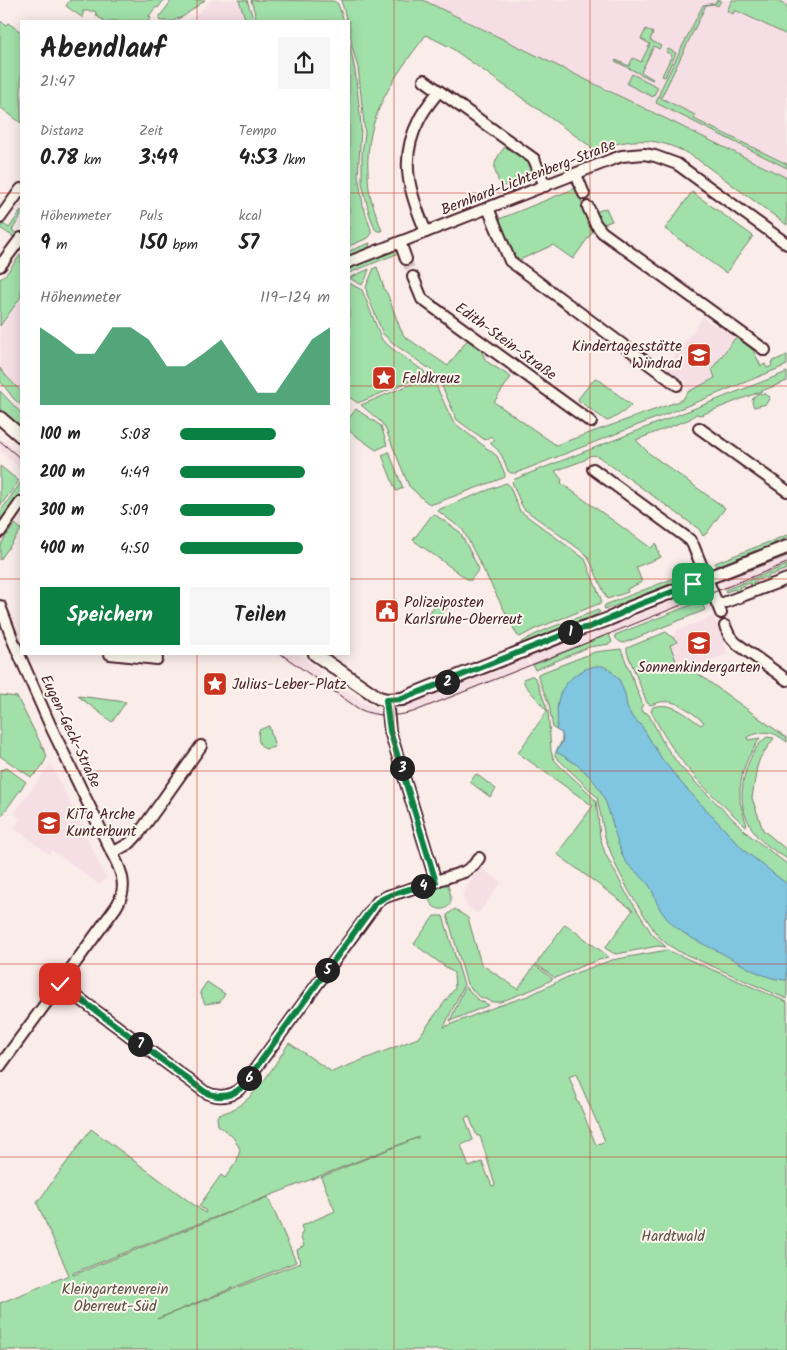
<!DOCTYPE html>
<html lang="de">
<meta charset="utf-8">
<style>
:root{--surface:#fff;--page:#f6f6f6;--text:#222;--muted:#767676;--accent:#0b8043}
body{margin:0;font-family:Kalam,sans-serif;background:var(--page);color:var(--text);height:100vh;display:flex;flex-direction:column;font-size:19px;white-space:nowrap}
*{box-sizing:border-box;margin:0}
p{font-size:16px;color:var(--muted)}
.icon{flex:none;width:28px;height:28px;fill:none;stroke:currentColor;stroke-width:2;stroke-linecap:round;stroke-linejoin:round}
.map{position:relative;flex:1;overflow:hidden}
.details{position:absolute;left:20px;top:20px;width:330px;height:635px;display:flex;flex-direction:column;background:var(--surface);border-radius:0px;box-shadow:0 2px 12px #0003}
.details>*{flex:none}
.pin{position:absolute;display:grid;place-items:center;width:42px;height:42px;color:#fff;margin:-21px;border-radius:10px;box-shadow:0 2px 8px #0006}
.km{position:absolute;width:25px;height:25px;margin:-12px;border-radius:50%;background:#222;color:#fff;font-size:14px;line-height:25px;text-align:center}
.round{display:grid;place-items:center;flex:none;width:52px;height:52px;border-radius:0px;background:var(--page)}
.head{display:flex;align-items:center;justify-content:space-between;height:85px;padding:0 20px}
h1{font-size:28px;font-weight:600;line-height:38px}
.metrics{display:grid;grid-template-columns:repeat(3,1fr);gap:8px;height:85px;padding:5px 20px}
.metrics div{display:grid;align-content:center}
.metrics b{font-size:21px;font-weight:600}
.metrics small{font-size:14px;font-weight:400}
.metrics p{font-size:14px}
.chart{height:140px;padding:10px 20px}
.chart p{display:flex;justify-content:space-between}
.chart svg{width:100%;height:90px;margin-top:5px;fill:var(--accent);opacity:.7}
.button{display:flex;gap:10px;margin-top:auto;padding:10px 20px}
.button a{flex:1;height:58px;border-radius:0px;background:var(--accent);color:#fff;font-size:20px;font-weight:600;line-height:58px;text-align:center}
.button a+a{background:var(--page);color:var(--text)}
ul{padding:0 20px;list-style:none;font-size:16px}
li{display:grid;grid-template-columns:80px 60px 1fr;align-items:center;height:38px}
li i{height:12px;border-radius:6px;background:var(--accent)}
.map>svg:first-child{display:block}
.built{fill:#f6dee5}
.green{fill:#a1e0a9;stroke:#76806a;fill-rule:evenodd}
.water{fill:#80c6e1;stroke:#6a8398}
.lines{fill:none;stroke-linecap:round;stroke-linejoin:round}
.minor-tunnel{stroke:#d6c3c3;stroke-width:10;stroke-dasharray:10 5;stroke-linecap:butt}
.minor-casing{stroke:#4a1f2b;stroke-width:14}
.tertiary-casing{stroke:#4a1f2b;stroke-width:16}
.minor{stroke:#fbf7ec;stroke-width:10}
.tertiary{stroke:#fbf7ec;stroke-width:12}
.tram{stroke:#4a1f2b;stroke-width:1}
.route-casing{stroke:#fff;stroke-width:10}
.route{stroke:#0b8043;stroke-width:6}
.grid{fill:none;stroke:#c8321e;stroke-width:1;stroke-opacity:0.55}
.labels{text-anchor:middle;stroke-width:4;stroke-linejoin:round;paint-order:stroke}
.street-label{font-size:15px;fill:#4a1f2b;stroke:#fbf7ec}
.poi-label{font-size:15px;fill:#4a1f2b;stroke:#fbf7ec;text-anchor:start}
.park-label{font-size:15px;fill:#604f4a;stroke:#fbf7ec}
</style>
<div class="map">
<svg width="787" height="1350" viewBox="0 0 787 1350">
<rect width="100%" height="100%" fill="#f9ece9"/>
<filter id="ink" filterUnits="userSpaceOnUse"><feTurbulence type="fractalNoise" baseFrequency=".02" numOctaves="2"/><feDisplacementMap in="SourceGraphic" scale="10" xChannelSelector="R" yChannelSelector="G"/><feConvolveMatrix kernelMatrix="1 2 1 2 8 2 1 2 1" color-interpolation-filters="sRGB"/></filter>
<g filter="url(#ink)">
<!-- built -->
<g class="built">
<polygon points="212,0 239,0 246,21 185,21 200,12"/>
<polygon points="422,0 787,0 787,178 572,73"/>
<polygon points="21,300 21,391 8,376 1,370 0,329"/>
<polygon points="703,317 715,326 717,323 736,337 712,369 715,378 686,392 686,384 685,380 681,377 674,377 664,370 691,334 692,334 694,332 693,331"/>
<polygon points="0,438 21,455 21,464 19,467 0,451"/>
<polygon points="787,556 787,565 725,589 721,581"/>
<polygon points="697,592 700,598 613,634 610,626"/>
<polygon points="714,616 728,654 680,672 670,645 677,642 671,636 677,634 676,631"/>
<polygon points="605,626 609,634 532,666 528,657"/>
<polygon points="279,654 297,654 322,672 313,679"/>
<polygon points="526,659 529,667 410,714 408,705"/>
<polygon points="324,676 357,699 375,707 382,717 367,714 348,704 317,681"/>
<polygon points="51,764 106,878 100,885 52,850 49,854 14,828 21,819 14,813 50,765"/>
<polygon points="480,867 501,882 478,914 467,906 462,894"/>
</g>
<!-- green -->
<g class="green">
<polygon points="70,0 164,0 158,8 156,7 149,16 151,18 149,21 104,21 97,16 95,11 83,11 83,18 66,6"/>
<polygon points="172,0 205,0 184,16 173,21 161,21 159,20 160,16"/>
<polygon points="239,0 247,0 254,21 246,21"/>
<polygon points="251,0 334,1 338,4 344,21 257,21"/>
<path d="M 341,0 L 423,0 L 787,178 L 787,225 L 697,159 C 659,135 632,137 592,151 L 590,146 L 450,47 L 426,35 C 393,78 365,116 368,172 C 368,182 369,193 372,202 C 375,212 379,222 382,231 L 377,231 L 375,229 L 369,213 L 362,183 L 362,152 L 365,134 L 358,67 L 352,47 L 349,21 L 347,21 Z"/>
<polygon points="717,0 721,0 718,6 714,4 706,5 661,98 695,115 694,119 787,164 787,168 656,103 661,89 703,5 716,3"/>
<polygon points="732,0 775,0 787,6 787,35 735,10 733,14 727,11"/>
<polygon points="0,21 6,25 8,23 21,32 21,123 0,107"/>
<polygon points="646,29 653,33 650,40 661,46 659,49 654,46 641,72 653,79 652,80 615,61 616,60 629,66 633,58 641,62 650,44 641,39"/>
<polygon points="349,41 355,71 360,114 361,129 358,175 363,205 371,230 371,235 368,238 349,246"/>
<polygon points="668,49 676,53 665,77 662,76 672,55 666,52"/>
<polygon points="632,74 658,87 653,97 627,84"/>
<path d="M 506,145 L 531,163 L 535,173 L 501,187 C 492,165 492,164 506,145 Z"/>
<polygon points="576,188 593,231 573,259 553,245 515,262 497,220"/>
<polygon points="692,192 753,236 726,273 665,229"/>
<polygon points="606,208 612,221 601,225 596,212"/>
<polygon points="21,211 21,216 12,230 17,234 14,237 0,228 3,224 9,228"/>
<polygon points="370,243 368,250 349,257 349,251"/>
<polygon points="392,249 399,253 349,273 349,267"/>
<polygon points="21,254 21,297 0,326 0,279 6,274"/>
<path d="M 377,267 L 385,291 L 387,293 L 400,328 L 404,336 L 448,366 L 468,339 L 480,348 L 486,361 L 511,377 L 494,402 L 556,445 L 682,400 L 688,392 L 715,378 L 712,369 L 736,337 L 753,350 L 761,366 L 765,364 L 767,368 L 772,366 L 771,362 L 787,355 L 787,365 L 702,400 L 516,473 L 511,473 L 508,471 C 504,460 501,451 491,444 L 491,442 L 495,440 L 490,436 L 487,439 L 485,440 L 457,420 L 442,386 L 434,372 L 394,344 L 383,334 L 367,294 L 366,287 L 374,268 Z"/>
<polygon points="369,269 366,278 362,285 349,278"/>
<polygon points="349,283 362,290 382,340 394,350 425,372 425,375 358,403 349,397"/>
<path d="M 0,368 C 5,376 15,384 21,392 L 21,405 L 14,399 L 0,381 Z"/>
<path d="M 787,372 L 787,381 L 701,415 L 696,414 L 690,419 L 636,440 L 650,454 L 725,508 L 706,534 L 703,536 L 699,529 L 599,457 C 594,454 588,455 585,460 L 555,471 L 562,480 L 561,483 L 651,548 L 656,543 L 659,555 L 660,555 L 661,557 L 636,567 L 642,582 L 627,589 L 628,592 L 607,599 L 592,565 L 586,554 L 524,509 L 521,504 L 512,482 L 515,479 Z"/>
<polygon points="426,378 433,379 453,422 497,456 505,474 505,477 503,478 433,504 428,503 424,500 409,486 386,430 381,422 361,405"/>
<path d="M 597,378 L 631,405 C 627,410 614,419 607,421 L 579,401 L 578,399 L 594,379 Z"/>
<polygon points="0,391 21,413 21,426 0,409"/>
<path d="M 759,393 L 765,394 L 770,397 L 766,404 L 754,407 C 750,400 753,397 759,393 Z"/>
<polygon points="356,409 381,426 387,445 376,450 349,431 349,418"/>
<polygon points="389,452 403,488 396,491 382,455"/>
<polygon points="0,466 19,481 0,506"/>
<polygon points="21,482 21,492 0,521 0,512"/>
<polygon points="506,483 509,485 520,511 585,559 601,599 601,603 535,629 520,637 517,635 463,530 438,511 440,509"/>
<polygon points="434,514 460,532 479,569 470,581 413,540 432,515"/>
<polygon points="15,524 21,529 21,530 0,560 0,545"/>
<polygon points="787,535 787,538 774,543 773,547 760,552 757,550 720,565 719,568 717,569 715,563"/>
<polygon points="787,552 787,556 721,581 720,578"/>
<polygon points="787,565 787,569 768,576 770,582 768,583 765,577 753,582 755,588 752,589 750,583 739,587 741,593 738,594 735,589 726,592 725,590"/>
<polygon points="690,572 693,579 691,579 688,577 647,593 646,597 605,609 604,608 605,605"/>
<polygon points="439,600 448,607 438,619 429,613"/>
<path d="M 701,601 L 705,610 L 624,643 C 619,642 616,640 615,635 Z"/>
<path d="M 598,610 L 600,612 L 577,625 L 523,647 L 521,642 C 545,628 572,620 598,610 Z"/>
<path d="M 666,632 L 678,642 L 670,645 L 680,671 L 690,668 L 787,738 L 787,742 C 771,730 766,730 747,737 L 748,740 L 760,738 L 748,758 L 743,771 L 740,788 L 740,802 L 747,826 L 745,826 C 724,805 696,782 679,757 C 668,743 659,727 651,711 L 653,707 C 673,701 686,715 701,725 L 704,722 C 687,709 673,695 651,705 L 647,703 L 627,652 L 627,648 Z"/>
<polygon points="609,634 612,642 610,644 589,647 535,670 533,665"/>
<path d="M 621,649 L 643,705 L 641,707 L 641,710 L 643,712 L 647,713 L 649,715 L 664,744 L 679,765 L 697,784 L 748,834 L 787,864 L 787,999 L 750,983 L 678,951 L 667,944 L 657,935 L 630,893 L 616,866 L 605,837 L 597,797 L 555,756 C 556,746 563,746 562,733 L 553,728 L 549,704 L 538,677 L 538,674 L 595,652 Z"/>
<polygon points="531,676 533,676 536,679 548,711 551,751 553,758 559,765 587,791 596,801 598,816 600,837 605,853 625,891 652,934 666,947 658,946 617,954 613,953 605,948 633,910 557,854 593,806 518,753 547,711 525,685 523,679"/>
<path d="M 0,695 L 17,697 L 47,756 C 44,764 38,773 31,777 L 0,756 Z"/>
<polygon points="78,696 126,702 112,722"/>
<path d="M 269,726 L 275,747 L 265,749 C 257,743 258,739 259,730 Z"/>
<path d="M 767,737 L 774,738 L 760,758 L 757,767 L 752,798 L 763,830 L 787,850 L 787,859 C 777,852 764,845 756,835 C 751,828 745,816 743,807 C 739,786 748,750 767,737 Z"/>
<polygon points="7,768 26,782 0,818 0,770"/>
<polygon points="476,774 496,789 490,797 470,782"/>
<path d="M 447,883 C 449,888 451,894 451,900 C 450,910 439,912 432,905 C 429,901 428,895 426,890 Z"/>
<polygon points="455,909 468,918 481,964 518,989 535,965 553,979 536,988 500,1002 492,1002 478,996 467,984 447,915"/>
<path d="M 434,916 L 443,916 L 464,985 L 444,1027 L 495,1007 L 528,996 L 578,972 L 612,960 L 667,950 L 787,1002 L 787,1350 L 0,1350 L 0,1303 L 69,1275 L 37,1203 L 91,1129 L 205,1213 L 206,1211 L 199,1206 L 221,1175 L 225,1178 L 237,1161 L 240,1149 L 233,1137 L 218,1125 L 217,1117 L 219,1114 C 251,1109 272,1068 289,1043 L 332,1072 L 418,1038 L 455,988 L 454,973 L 414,944 ZM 576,1074 L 605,1141 L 596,1145 L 579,1103 L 577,1102 L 576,1099 L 577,1097 L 569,1077 ZM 469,1116 L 477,1136 L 480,1136 L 481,1139 L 495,1185 L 492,1186 L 482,1162 L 469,1167 L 461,1145 L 473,1140 L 465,1118 ZM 419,1137 L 321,1177 L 335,1211 L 301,1226 L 303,1232 L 301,1234 L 301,1238 L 304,1246 L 297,1250 L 300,1263 L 157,1319 L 296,1262 L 268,1197 L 73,1275 L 73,1273 Z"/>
<polygon points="565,924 608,956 608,957 582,966 555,978 536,964"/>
<polygon points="207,982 225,994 220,1002 205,1004 200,992"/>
<polygon points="465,987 466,987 477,999 489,1005 450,1021"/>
</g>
<!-- water -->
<path class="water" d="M 603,666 L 610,670 L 619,679 L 625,694 L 627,707 L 632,717 L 641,725 L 662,759 L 684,786 L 745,851 L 787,884 L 787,980 C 766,980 745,966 727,956 C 703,943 675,934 660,909 C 655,901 654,892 649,885 C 641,874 629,869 623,857 C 616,840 613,822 607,806 C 599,780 579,764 556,752 L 563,741 L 562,733 L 556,730 C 559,720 556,712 558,702 C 560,686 575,672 591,667 C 595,666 599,666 603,666 Z"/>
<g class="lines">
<!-- minor-tunnel -->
<polyline class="minor-tunnel" points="406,259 413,277"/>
<defs>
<g id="minor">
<polyline points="424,80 439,91"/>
<polyline points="576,174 584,194"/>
<polyline points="588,207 595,223 602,232 765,350"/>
<polyline points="488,208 510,261 677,385"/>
<polyline points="0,218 21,189"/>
<path d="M 426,232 C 410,194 398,160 419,120 C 424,109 432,100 439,91 L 534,159 L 545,186"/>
<polyline points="400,242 406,259"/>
<polyline points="349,262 613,159 622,156 644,154 655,156 677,164 787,244"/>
<polyline points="0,266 21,238"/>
<polyline points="413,277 422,299 591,422"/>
<polyline points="699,428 787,491"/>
<polyline points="593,469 690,540 693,545 721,613"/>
<polyline points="0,532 21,502"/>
<polyline points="718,605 787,579"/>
<path d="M 0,606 L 14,643 L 51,727 L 117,863 C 124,878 126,892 116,907 L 0,1066"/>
<polyline points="725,626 729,635 736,643 787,680"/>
<polyline points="110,654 157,659"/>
<polyline points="387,700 390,731 436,882"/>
<polyline points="112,853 130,843 140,832 201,746"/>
<path d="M 60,984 L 205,1092 C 219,1099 231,1097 242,1087 L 378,901 L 388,896 L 464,872 L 473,866 L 479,858"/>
</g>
<g id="tertiary">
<polyline points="0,418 21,436"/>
<path d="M 315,654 L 379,698 L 387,700 L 402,699 C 455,677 509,657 563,635 C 585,626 609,622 630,608 L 787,547"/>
</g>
</defs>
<!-- minor casing -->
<use href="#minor" class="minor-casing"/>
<!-- tertiary casing -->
<use href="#tertiary" class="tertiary-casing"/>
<!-- minor -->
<use href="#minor" class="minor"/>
<!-- tertiary -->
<use href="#tertiary" class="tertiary"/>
<!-- tram -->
<g class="tram">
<polyline points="0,441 21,459"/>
<path d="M 281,654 L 359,709 C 377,717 394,717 413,712 L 787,563"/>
</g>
</g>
</g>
<g class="lines" filter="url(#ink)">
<defs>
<path id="route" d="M 60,984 L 205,1092 C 219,1099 231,1097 242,1087 L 375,904 C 386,893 420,887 436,882 L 390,731 L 386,700 L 402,699 L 575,630 L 590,627 L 606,620 L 620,614 L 630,608 L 693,584"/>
</defs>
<!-- route casing -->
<use href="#route" class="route-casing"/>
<!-- route -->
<use href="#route" class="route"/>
</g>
<!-- grid -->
<path class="grid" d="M 197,0 L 197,21M 394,0 L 394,1350M 590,0 L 590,1350M 0,193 L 21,193M 349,193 L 787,193M 0,386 L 21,386M 349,386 L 787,386M 0,579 L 21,579M 349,579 L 787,579M 197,654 L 197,1350M 0,771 L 787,771M 0,964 L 787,964M 0,1157 L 787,1157"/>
<!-- icons -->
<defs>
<symbol id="school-square" viewBox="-11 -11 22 22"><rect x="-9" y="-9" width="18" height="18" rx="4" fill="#c8321e" stroke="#fbf7ec"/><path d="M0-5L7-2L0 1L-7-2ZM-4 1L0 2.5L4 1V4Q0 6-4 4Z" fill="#fff"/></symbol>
<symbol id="sight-square" viewBox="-11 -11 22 22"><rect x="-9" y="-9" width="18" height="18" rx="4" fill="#c8321e" stroke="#fbf7ec"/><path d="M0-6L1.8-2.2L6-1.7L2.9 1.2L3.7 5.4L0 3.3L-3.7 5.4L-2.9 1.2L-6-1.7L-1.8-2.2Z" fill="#fff"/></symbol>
<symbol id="civic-square" viewBox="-11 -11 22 22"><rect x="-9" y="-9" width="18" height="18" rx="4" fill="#c8321e" stroke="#fbf7ec"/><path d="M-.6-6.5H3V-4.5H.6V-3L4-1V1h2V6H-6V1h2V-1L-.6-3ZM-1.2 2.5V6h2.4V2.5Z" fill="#fff"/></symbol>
</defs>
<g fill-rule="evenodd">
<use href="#school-square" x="685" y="341" width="28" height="28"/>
<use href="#sight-square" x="370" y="364" width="28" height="28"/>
<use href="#civic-square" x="373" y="597" width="28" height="28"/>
<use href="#school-square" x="685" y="629" width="28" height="28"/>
<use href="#sight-square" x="201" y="670" width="28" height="28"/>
<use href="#school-square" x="35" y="809" width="28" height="28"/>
</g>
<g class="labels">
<!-- street labels -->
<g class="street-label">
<text transform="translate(528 177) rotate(-21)" y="5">Bernhard-Lichtenberg-Straße</text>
<text transform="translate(506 341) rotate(36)" y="5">Edith-Stein-Straße</text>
<text transform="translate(71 731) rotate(65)" y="5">Eugen-Geck-Straße</text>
</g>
<!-- poi labels -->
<g class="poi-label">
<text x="682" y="351" text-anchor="end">Kindertagesstätte<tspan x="682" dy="17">Windrad</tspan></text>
<text x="402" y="383">Feldkreuz</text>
<text x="404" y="607">Polizeiposten<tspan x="404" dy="17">Karlsruhe-Oberreut</tspan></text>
<text x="699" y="672" text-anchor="middle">Sonnenkindergarten</text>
<text x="232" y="689">Julius-Leber-Platz</text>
<text x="66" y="819">KiTa Arche<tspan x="66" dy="17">Kunterbunt</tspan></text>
</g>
<!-- park labels -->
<g class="park-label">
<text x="673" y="1241">Hardtwald</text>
<text x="115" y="1294">Kleingartenverein<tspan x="115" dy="17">Oberreut-Süd</tspan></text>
</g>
</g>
</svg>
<div class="pin" style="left:693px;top:584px;background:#1e9e55"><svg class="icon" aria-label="arrive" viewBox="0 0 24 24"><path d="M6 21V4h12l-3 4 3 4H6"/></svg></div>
<div class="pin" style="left:60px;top:984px;background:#d93025"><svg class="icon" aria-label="check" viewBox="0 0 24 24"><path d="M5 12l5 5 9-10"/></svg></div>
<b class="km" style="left:570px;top:632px">1</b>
<b class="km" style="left:447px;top:682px">2</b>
<b class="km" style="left:402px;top:768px">3</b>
<b class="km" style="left:423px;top:886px">4</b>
<b class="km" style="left:327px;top:970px">5</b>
<b class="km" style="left:249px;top:1078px">6</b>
<b class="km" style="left:140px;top:1044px">7</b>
<section class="details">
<div class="head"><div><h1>Abendlauf</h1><p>21:47</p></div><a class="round"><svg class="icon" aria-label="share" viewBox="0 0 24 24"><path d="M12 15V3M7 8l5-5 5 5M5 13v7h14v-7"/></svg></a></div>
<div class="metrics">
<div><p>Distanz</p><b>0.78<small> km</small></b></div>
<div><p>Zeit</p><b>3:49</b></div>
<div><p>Tempo</p><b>4:53<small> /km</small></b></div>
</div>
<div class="metrics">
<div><p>Höhenmeter</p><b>9<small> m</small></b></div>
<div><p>Puls</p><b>150<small> bpm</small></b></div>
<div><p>kcal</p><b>57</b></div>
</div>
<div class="chart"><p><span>Höhenmeter</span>119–124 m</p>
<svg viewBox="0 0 160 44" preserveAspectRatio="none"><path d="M0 44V6L10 12L20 19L30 19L40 6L50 6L60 12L70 25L80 25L90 19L100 12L110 25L120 38L130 38L140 25L150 12L160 6V44z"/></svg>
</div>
<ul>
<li><b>100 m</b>5:08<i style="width:64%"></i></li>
<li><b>200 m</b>4:49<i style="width:83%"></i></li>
<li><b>300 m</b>5:09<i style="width:63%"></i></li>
<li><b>400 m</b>4:50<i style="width:82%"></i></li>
</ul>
<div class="button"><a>Speichern</a><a>Teilen</a></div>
</section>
</div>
